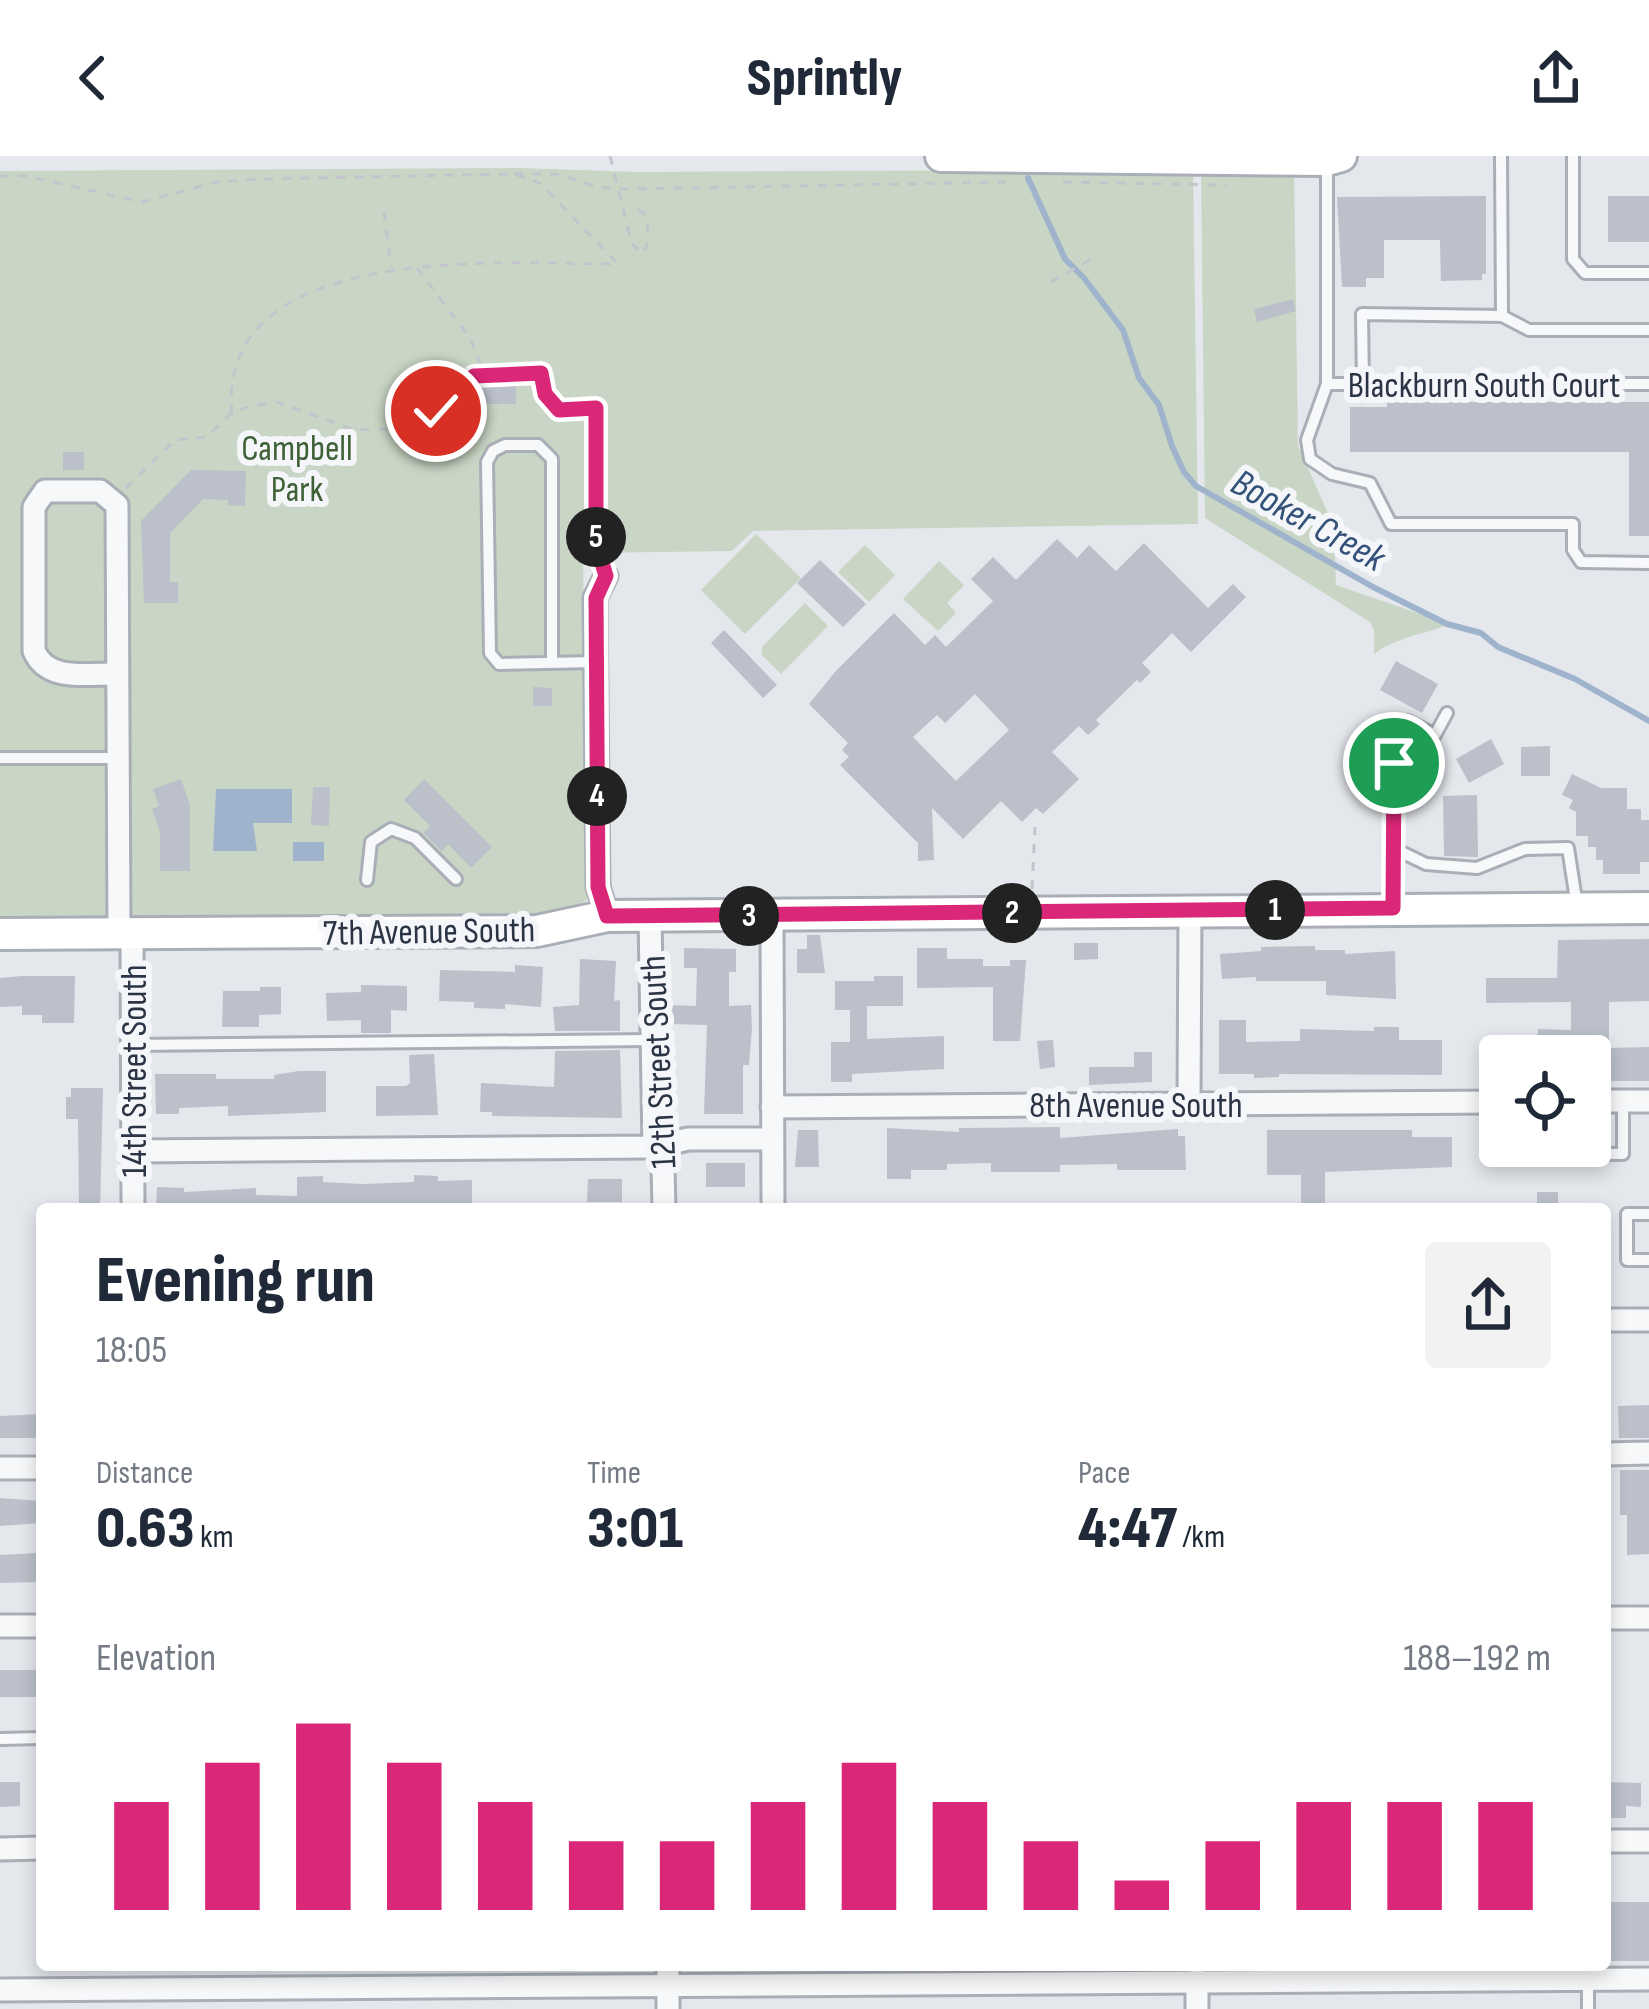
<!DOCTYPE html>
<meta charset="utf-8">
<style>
:root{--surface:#fff;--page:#f2f2f3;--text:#1f2937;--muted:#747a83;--accent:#db2777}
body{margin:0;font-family:"Sofia Sans Condensed",sans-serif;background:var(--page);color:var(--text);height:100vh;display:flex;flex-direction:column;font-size:45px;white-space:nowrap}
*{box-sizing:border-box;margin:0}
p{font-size:39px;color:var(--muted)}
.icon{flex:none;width:66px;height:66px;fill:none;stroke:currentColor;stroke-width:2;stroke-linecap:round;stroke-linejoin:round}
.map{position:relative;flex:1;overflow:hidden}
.panel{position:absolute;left:36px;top:1047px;width:1575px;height:768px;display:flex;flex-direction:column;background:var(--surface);border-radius:12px;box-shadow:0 6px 18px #0003}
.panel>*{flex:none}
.tools{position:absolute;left:1479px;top:879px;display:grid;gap:24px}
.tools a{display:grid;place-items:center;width:132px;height:132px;border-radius:12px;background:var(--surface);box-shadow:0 6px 18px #0003;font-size:60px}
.pin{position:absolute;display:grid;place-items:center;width:102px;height:102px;color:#fff;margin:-51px;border:6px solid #fff;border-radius:50%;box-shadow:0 3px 12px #0007}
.km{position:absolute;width:60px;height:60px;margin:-30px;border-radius:50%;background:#222;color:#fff;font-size:33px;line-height:60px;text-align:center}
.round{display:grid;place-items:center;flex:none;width:126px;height:126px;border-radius:12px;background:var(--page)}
.overview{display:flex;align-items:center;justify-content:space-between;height:204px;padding:0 60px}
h1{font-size:66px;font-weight:800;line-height:90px}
.metrics{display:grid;grid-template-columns:repeat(3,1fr);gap:18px;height:204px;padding:12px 60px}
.metrics div{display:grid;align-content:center}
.metrics b{font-size:60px;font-weight:800}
.metrics small{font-size:33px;font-weight:400}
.metrics p{font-size:33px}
.chart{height:336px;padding:24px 60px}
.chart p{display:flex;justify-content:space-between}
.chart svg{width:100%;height:216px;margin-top:12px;stroke:var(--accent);stroke-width:6}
header{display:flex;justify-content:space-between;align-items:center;height:156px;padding:0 60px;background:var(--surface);font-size:54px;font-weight:800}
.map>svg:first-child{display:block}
.green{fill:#c9d6c5}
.water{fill:#9fb4cc}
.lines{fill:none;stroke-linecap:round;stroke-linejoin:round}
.stream{stroke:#9fb4cc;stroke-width:6}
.building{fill:#bbc0ca;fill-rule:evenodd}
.lane-casing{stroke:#a9aeb7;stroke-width:16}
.street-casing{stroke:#a9aeb7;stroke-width:27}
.secondary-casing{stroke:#a9aeb7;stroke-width:36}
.path{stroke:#c2c5cb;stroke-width:3;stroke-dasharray:9 9;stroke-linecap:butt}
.lane{stroke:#f7f8fa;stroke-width:10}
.street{stroke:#f7f8fa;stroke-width:21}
.secondary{stroke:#fff;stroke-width:30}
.path-bridge{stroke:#c2c5cb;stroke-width:3;stroke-dasharray:9 9;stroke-linecap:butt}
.route-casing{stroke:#fff;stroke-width:24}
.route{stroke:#db2777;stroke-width:15}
.labels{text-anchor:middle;stroke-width:12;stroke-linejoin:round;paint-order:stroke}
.street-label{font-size:36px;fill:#2b3445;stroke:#f4f6f9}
.park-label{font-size:36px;fill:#3f6138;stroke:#f4f6f9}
.water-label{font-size:39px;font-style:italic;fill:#34527a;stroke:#f4f6f9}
</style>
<header><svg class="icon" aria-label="back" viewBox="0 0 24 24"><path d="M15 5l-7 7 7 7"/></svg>Sprintly<svg class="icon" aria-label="share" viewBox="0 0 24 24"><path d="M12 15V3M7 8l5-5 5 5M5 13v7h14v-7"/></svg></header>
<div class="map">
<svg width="1649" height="1853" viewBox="0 0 1649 1853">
<rect width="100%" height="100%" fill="#e4e7ec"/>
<!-- green -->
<g class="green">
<path d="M 518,12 L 638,16 L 1193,13 L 1198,368 L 753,375 L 732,395 L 583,397 L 587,744 C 562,759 533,760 505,761 L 0,766 L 0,15 Z"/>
<path d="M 1201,13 L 1294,14 L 1298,289 L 1334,371 L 1336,429 L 1449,468 C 1423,479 1396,481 1374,498 L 1374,474 L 1370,466 L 1205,362 Z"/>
<polygon points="756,378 801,422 745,478 701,434"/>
<polygon points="865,389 895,419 869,446 838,416"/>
<polygon points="939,405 964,429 947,447 956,457 938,475 903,443"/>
<polygon points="805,447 828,470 781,518 762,499 762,491"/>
</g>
<!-- water -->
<g class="water">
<polygon points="216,633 292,633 292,667 253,667 257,695 213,695"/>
<rect x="293" y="686" width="31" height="19"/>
</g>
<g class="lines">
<!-- stream -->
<polyline class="stream" points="1028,22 1065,103 1084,122 1123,174 1139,222 1159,249 1172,290 1184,316 1196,330 1373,431 1447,468 1481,477 1498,491 1575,523 1649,565"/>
</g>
<!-- building -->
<g class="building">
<polygon points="1486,40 1486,118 1482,118 1482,124 1441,125 1440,84 1384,84 1384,122 1366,122 1366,131 1342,131 1337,41"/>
<rect x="1608" y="40" width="41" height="46"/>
<polygon points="1293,143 1296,155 1257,166 1254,153"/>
<rect x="480" y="225" width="36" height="23"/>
<polygon points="1387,246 1649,246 1649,380 1629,380 1629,296 1350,296 1350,251 1387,251"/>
<rect x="63" y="296" width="21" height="18"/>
<polygon points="191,314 246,315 245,350 228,349 228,344 203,343 170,377 170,426 178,426 178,447 144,447 141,365"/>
<path d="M 1057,383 L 1077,402 L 1089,389 L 1116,415 L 1144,387 L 1208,452 L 1233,428 L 1246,441 L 1191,496 L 1172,477 L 1142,507 L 1151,516 L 1140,527 L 1137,524 L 1096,564 L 1100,568 L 1088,579 L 1079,570 L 1052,596 L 1079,623 L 1043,658 L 1036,652 L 1022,666 L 1001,645 L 963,683 L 932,652 L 934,704 L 918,705 L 918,687 L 840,609 L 849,601 L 842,594 L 848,587 L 809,548 L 835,516 L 894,457 L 925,489 L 935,479 L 946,491 L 993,445 L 971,423 L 993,401 L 1016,424 ZM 975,538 L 1009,574 L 956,625 L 913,581 L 937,559 L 945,567 Z"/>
<polygon points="820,404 866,448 843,471 797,427"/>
<polygon points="724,474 777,529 763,542 711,487"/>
<polygon points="1396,505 1438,528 1422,557 1380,534"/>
<polygon points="533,531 552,532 552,550 533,550"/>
<polygon points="1491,583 1504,608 1469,627 1456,603"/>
<polygon points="1550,590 1550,620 1521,620 1521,591"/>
<polygon points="1572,618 1601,632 1627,632 1627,653 1641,653 1641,664 1649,664 1649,706 1640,706 1640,718 1603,718 1603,704 1596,704 1596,691 1588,691 1588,680 1576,680 1576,656 1569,652 1573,644 1562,639"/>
<polygon points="181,623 190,649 190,715 160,715 160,676 152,653 159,650 153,633"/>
<polygon points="424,623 492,691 471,712 448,688 442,695 423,677 430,670 404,644"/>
<polygon points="313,631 330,631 329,670 311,669"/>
<polygon points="1477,639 1478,701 1444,700 1443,640"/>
<polygon points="807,779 820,779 825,817 797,817 797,793 807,793"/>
<polygon points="1649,783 1649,845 1609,846 1609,892 1649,891 1649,925 1609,925 1609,930 1590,930 1590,900 1495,900 1495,883 1537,883 1538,873 1571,874 1571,846 1486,847 1486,822 1557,822 1558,784"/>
<polygon points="1074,787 1098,787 1098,803 1074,804"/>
<polygon points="1315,790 1315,794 1345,794 1345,798 1395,795 1396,843 1326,839 1326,825 1256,825 1256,821 1222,823 1220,798 1261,795 1261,791"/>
<polygon points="684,792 736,793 736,816 729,816 729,850 751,849 752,872 749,909 743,909 743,958 704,958 707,869 670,868 670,849 696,850 697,812 684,812"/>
<polygon points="917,792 947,792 947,803 983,803 983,810 1010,810 1010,804 1026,804 1020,885 993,885 993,831 917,832"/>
<polygon points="580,803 616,805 614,845 620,844 620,875 555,875 553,851 579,849"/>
<polygon points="515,809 543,811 541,851 505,848 505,853 474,852 474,846 439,845 440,814 515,816"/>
<polygon points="22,820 75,820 74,867 42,867 42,859 22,859 22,850 0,851 0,822"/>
<polygon points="874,820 903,820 903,850 867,850 867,883 944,880 944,913 852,918 852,926 831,926 831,886 850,886 850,854 835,854 835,825 874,825"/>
<polygon points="361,829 407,830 407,855 391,854 391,877 361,877 361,864 327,865 326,837 361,836"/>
<polygon points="260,831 281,831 281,858 259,859 259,871 222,871 223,835 260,835"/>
<polygon points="1219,864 1246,864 1246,886 1300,885 1300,873 1374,875 1374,871 1399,871 1399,884 1442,884 1442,919 1279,918 1279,921 1254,922 1254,918 1219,918"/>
<polygon points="1053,884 1055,911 1040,913 1037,885"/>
<polygon points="620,894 622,962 492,960 492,956 480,956 481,927 554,931 555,895"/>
<polygon points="1134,896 1152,896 1152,926 1089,929 1089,911 1134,911"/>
<polygon points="434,898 438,959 376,960 376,930 406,930 410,927 409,899"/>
<polygon points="299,915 326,915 326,956 228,960 228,950 179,952 179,958 156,958 155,918 216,918 216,923 274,923 274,919"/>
<polygon points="71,932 103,932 100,1053 79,1053 78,963 66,963 66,941 71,941"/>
<polygon points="1060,971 1060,982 1178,973 1178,980 1185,980 1186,1014 1117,1014 1117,1008 1060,1009 1060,1016 991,1016 991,1007 947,1008 947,1014 911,1014 911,1023 887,1023 887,972 959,976 959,972"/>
<polygon points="798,974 818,974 819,1011 795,1011"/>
<polygon points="1267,974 1412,974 1412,981 1452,981 1452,1011 1325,1016 1325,1053 1301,1053 1301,1019 1267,1019"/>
<rect x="706" y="1007" width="39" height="24"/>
<polygon points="414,1019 438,1020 438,1025 472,1024 472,1053 374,1053 374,1049 324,1050 324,1053 156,1053 157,1031 184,1032 184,1036 256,1032 256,1039 297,1040 297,1021 323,1020 323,1026 363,1028 414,1026"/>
<polygon points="588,1023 622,1023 622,1046 587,1046"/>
<rect x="1537" y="1036" width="21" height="17"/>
<polygon points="1649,1249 1649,1282 1619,1282 1618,1250"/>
<polygon points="42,1258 42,1282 0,1282 0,1260"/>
<polygon points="1620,1314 1649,1314 1649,1398 1627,1399 1627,1359 1620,1359"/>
<polygon points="0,1342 42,1345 42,1367 0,1370"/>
<polygon points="36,1397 37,1426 0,1427 0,1399"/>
<rect x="0" y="1514" width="42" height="27"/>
<polygon points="0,1626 20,1626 20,1650 0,1651"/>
<polygon points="1605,1626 1641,1627 1641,1651 1626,1650 1626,1662 1605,1662"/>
<rect x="1605" y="1746" width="44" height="59"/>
</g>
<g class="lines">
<defs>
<g id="lane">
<polyline points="1501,0 1502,160"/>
<polyline points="1573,0 1573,103 1585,117 1649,117"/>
<polyline points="1327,5 1327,228 1307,284 1310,303 1332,318 1370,327 1391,368 1573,368 1573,394 1581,406 1649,407"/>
<polyline points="1327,228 1649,228"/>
<polyline points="1363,228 1362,158 1502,160 1529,174 1649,174"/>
<polyline points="552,506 552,303 538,289 505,289 493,295 487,306 490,497 499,508 596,506"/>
<polyline points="0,602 117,602"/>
<polyline points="1393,692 1426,708 1477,712 1525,693 1568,692 1577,750"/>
<polyline points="367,724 371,686 391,673 415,682 456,723"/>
<polyline points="1393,749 1394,607 1408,565 1435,579 1447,557"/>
<polyline points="132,889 651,884"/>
<polyline points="1524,997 1623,998 1623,945"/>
<polyline points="1649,1058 1627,1058 1627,1104 1649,1104"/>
<polyline points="0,1583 42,1582"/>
<polyline points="1588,1823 1588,1853"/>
</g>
<g id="street">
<polyline points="606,420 595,442 598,731 607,760"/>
<path d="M 118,518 C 88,517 48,527 34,495 L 34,351 L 45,335 L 100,335 L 117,349 L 119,777"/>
<polyline points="650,760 654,991 663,1010 664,1053"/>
<polyline points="772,760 773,1053"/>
<polyline points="132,777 133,1053"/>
<polyline points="1590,945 1649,945"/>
<polyline points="1189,947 1190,755"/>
<polyline points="772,951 1500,946"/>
<polyline points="133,995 654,991 688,983 772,983"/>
<polyline points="1605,1164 1649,1164"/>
<polyline points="1605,1298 1649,1297"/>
<polyline points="0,1312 42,1312"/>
<polyline points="1605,1462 1649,1462"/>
<polyline points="0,1470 42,1470"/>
<polyline points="1605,1685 1649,1685"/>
<polyline points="0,1693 42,1692"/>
<polyline points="0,1834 1649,1823"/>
<polyline points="668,1853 668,1809"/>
<polyline points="1197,1853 1197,1824"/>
</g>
<g id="secondary">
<polyline points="941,0 1327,4 1341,0"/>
<polyline points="0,778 537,775 607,760 1649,752"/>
</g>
</defs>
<!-- lane casing -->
<use href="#lane" class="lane-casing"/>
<!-- street casing -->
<use href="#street" class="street-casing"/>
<!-- secondary casing -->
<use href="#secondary" class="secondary-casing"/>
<!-- path -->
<g class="path">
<polyline points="514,18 559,18 596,31 627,33 1006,26"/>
<polyline points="0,20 27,20 142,46 217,26 259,23 514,18 540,27 618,108"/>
<polyline points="1063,26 1227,29"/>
<polyline points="384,56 391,111"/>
<polyline points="417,112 470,182 484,217 541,217 545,238 559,254 596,252 596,387 600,405"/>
<polyline points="1051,126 1095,101"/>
<path d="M 232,257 C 216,83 508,108 617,108"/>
<polyline points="126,332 175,284 206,281 232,257 248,251 277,246 355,274 390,273 453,245 474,220 480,218"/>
<polyline points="1032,733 1035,671"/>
</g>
<!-- lane -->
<use href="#lane" class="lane"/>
<!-- street -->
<use href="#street" class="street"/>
<!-- secondary -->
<use href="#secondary" class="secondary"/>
<!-- path-bridge -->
<path class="path-bridge" d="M 610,0 L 632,88 L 643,97 C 651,85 648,70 644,57 L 632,51"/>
</g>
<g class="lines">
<defs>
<polyline id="route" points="436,255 462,238 474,220 541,217 545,238 559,254 596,252 596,387 606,420 596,442 598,731 607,760 1393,752 1394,607"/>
</defs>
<!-- route casing -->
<use href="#route" class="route-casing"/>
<!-- route -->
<use href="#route" class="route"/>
</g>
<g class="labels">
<!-- street labels -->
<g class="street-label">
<text x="1484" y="241">Blackburn South Court</text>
<text transform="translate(429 774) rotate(-1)" y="13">7th Avenue South</text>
<text transform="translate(657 906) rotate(-93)" y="13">12th Street South</text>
<text transform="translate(133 915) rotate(-90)" y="13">14th Street South</text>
<text x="1136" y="961">8th Avenue South</text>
</g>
<!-- park labels -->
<g class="park-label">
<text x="297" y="304">Campbell<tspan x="297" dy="41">Park</tspan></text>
</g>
<!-- water labels -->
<g class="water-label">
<text transform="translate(1309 363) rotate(29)" y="14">Booker Creek</text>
</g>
</g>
</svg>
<div class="tools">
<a><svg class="icon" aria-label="locate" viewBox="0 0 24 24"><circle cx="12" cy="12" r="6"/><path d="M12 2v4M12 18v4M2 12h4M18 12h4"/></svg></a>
</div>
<div class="pin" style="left:1394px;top:607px;background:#1e9e55"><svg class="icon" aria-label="arrive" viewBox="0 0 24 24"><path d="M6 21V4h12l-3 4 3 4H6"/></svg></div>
<div class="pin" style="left:436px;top:255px;background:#d93025"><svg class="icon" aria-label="check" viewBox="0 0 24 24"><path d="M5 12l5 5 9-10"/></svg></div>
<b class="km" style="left:1275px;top:754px">1</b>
<b class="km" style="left:1012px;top:757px">2</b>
<b class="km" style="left:749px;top:760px">3</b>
<b class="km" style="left:597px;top:640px">4</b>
<b class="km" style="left:596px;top:381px">5</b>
<section class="panel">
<div class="overview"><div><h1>Evening run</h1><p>18:05</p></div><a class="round"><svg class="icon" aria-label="share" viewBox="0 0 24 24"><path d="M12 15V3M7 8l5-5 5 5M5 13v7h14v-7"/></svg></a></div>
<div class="metrics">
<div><p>Distance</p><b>0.63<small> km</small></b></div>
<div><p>Time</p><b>3:01</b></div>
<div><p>Pace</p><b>4:47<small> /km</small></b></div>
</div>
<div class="chart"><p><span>Elevation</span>188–192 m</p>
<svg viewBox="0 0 160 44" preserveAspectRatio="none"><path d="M5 44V22M15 44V14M25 44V6M35 44V14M45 44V22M55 44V30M65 44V30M75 44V22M85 44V14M95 44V22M105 44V30M115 44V38M125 44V30M135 44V22M145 44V22M155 44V22"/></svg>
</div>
</section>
</div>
